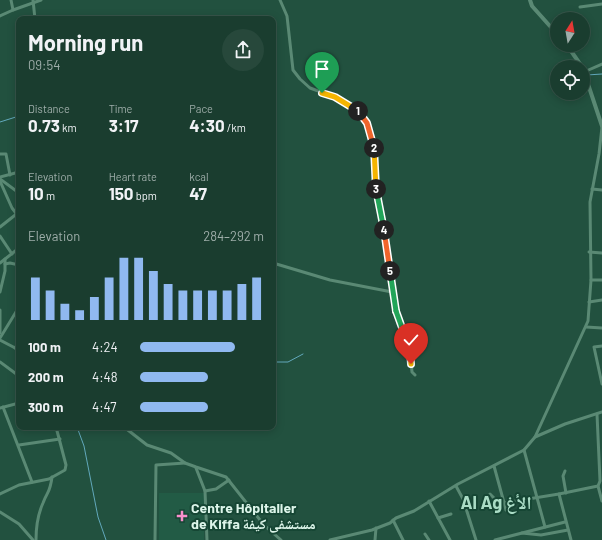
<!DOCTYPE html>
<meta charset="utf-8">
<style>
:root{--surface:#1a3d2f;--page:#27483b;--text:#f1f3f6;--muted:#9faeaa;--line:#38564b;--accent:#90b9f0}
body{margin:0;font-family:Barlow,"Noto Naskh Arabic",sans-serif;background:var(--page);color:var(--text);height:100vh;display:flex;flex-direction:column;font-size:15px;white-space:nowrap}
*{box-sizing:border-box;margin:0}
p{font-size:13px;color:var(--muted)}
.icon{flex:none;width:22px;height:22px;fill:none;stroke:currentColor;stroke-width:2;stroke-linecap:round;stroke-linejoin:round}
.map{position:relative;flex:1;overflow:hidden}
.details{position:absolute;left:16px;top:16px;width:260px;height:414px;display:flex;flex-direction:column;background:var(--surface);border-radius:8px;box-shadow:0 2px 10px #0003,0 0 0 1px var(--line)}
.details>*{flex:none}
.needle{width:26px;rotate:11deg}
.controls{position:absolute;left:550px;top:12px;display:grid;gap:8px}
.controls a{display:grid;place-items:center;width:40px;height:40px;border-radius:50%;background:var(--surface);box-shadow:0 2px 10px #0003,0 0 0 1px var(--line);font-size:20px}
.pin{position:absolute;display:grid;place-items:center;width:34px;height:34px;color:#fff;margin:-41px -17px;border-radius:50% 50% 50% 0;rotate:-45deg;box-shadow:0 0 4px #0007}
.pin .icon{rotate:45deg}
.km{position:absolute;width:20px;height:20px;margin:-10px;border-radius:50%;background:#222;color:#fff;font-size:11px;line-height:20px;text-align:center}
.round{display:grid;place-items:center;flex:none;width:42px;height:42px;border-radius:21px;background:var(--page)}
.headline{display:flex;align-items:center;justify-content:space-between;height:68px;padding:0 12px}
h1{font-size:22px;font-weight:700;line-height:30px}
.stats{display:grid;grid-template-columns:repeat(3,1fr);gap:6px;height:68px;padding:4px 12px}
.stats div{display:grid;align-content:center}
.stats b{font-size:17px;font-weight:700}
.stats small{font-size:11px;font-weight:400}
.stats p{font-size:11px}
.chart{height:112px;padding:8px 12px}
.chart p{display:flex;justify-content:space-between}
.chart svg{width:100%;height:72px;margin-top:4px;stroke:var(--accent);stroke-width:6}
ul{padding:0 12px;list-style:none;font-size:13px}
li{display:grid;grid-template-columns:64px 48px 1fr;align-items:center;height:30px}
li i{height:10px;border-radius:5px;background:var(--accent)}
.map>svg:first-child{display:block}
.built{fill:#225b45}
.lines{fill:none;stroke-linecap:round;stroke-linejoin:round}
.stream{stroke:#62a9bc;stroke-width:1}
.minor{stroke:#5a8974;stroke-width:3}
.secondary{stroke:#5a8974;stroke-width:4}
.split-1-casing{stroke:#fff;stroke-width:8}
.split-2-casing{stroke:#fff;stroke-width:8}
.split-3-casing{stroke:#fff;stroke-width:8}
.split-4-casing{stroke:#fff;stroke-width:8}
.split-5-casing{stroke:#fff;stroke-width:8}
.split-6-casing{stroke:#fff;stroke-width:8}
.split-7-casing{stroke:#fff;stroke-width:8}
.split-8-casing{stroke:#fff;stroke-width:8}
.split-1{stroke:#f5b400;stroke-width:5}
.split-2{stroke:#f0652b;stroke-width:5}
.split-3{stroke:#f5b400;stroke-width:5}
.split-4{stroke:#22a559;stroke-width:5}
.split-5{stroke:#f0652b;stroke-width:5}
.split-6{stroke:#22a559;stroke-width:5}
.split-7{stroke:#22a559;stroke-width:5}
.split-8{stroke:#f5b400;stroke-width:5}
.poi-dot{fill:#f890cc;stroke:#164634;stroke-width:1.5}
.labels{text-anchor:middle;stroke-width:4;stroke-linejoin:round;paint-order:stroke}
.poi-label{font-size:14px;font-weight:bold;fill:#ddf5ea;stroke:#164634;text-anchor:start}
.district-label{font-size:18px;font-weight:bold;fill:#aadcc5;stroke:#164634}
</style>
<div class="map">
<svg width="602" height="540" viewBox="0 0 602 540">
<rect width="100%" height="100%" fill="#22513f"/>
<!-- built -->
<rect class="built" x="159" y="493" width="45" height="47"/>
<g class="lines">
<!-- stream -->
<g class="stream">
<polyline points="587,75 602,74"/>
<polyline points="0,122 19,116"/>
<polyline points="273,362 288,362 303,354"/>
<polyline points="77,427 84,446 98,517 106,540"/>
</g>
<!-- minor -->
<g class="minor">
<polyline points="33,0 35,19"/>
<polyline points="280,0 287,16 293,70 300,79 310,88 335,97 349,104 361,114 367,123 372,138 376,158 376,190 387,241 393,301 410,351 412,372 415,375"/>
<polyline points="580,7 602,4"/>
<polyline points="13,10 41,0"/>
<polyline points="0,16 13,10 11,0"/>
<polyline points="584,72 602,64"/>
<polyline points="0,154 6,154 10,175"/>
<polyline points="0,177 19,172"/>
<polyline points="0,179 19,193"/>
<polyline points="0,181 12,208 19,217"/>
<polyline points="592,189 602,190"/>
<polyline points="0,227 19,212"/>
<polyline points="0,236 12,254"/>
<polyline points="589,252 602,253"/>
<polyline points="0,263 19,248"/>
<polyline points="273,263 330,280 392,292"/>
<polyline points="5,264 10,263 19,265"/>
<polyline points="591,280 602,280"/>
<polyline points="0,292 5,271 5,259"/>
<polyline points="589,302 602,300"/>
<polyline points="0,310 0,333"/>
<polyline points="586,327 602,328"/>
<polyline points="0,338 19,307"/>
<polyline points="0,340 19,350"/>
<polyline points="602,346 594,347 602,384"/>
<polyline points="15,348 19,342"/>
<polyline points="0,362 19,376"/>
<polyline points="3,407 32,482"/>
<polyline points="0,408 19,403"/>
<polyline points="124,427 147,445 171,453 185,463 196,467 226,477 264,525 281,540"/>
<polyline points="535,437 588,321 591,280 590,202 599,154 602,127"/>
<polyline points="19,445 60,439"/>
<polyline points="524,450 545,527"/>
<polyline points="494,466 506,510"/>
<polyline points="196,468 205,491 207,540"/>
<polyline points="565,471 563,476 566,493"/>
<polyline points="456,486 463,499 476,540"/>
<polyline points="598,486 602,501"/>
<polyline points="205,491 216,489 229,480"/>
<polyline points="0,494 19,485 49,479 65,470 66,465 56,427"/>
<polyline points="490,494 496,500 504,503 559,494"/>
<polyline points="429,501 450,540"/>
<polyline points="0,512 19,524 33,540"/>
<polyline points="438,518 451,514"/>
<polyline points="393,520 403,540"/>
<polyline points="522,533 541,535 568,530"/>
<polyline points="425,534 429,540"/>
<path d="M 36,540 C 36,528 38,514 43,503 C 48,490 50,493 52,477"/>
<polyline points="155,540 156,465 185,463"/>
<polyline points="330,540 372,530 390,523 396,518 414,511 458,484 524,450 535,437 565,424 602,412"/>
<polyline points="375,540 376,528"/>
<polyline points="495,540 565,522"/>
<polyline points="571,540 559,494 598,486 600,481 597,414"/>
</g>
<!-- secondary -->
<g class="secondary">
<polyline points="530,0 532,6 557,34"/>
<polyline points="567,45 582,67"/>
<polyline points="583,69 602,126"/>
</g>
</g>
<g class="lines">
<defs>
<polyline id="split-1" points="322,93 335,97 358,111"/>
<polyline id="split-2" points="358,111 367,123 374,148"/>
<polyline id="split-3" points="374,148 376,189"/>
<polyline id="split-4" points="376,189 384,230"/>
<polyline id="split-5" points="384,230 390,271"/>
<polyline id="split-6" points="390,271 396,311"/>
<polyline id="split-7" points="396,311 410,350"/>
<polyline id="split-8" points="410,350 411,364"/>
</defs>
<!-- split-1 casing -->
<use href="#split-1" class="split-1-casing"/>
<!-- split-2 casing -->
<use href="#split-2" class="split-2-casing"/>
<!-- split-3 casing -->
<use href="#split-3" class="split-3-casing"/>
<!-- split-4 casing -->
<use href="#split-4" class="split-4-casing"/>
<!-- split-5 casing -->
<use href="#split-5" class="split-5-casing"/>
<!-- split-6 casing -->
<use href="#split-6" class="split-6-casing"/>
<!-- split-7 casing -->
<use href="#split-7" class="split-7-casing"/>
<!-- split-8 casing -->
<use href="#split-8" class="split-8-casing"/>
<!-- split-1 -->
<use href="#split-1" class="split-1"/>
<!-- split-2 -->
<use href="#split-2" class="split-2"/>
<!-- split-3 -->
<use href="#split-3" class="split-3"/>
<!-- split-4 -->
<use href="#split-4" class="split-4"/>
<!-- split-5 -->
<use href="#split-5" class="split-5"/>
<!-- split-6 -->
<use href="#split-6" class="split-6"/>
<!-- split-7 -->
<use href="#split-7" class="split-7"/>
<!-- split-8 -->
<use href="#split-8" class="split-8"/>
</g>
<!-- markers -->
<path class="poi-dot" d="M180 510h4v4h4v4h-4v4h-4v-4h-4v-4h4z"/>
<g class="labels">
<!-- poi labels -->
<g class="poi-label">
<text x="191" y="513">Centre Hôpitalier<tspan x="191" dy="16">de Kiffa مستشفى كيفة</tspan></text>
</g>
<!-- district labels -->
<g class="district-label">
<text x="496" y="509">Al Ag الأغ</text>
</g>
</g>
</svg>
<div class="controls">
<a><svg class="needle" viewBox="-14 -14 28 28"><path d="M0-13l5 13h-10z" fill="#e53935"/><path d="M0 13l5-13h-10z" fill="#9faeaa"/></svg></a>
<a><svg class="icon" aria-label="locate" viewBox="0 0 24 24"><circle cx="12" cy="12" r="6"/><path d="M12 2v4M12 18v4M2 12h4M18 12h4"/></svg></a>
</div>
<div class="pin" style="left:322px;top:93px;background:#1e9e55"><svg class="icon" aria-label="arrive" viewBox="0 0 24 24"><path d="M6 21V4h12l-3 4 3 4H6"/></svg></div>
<div class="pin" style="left:411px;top:364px;background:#d93025"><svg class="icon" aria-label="check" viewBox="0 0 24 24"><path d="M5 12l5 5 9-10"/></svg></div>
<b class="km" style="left:358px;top:111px">1</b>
<b class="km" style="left:374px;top:148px">2</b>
<b class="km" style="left:376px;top:189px">3</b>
<b class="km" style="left:384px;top:230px">4</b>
<b class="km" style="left:390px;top:271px">5</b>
<section class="details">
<div class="headline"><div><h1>Morning run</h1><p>09:54</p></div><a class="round"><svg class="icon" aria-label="share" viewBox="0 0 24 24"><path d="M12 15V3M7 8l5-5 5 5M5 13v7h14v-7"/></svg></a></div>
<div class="stats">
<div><p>Distance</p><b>0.73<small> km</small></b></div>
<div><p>Time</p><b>3:17</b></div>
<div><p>Pace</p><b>4:30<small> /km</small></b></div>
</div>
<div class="stats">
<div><p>Elevation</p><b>10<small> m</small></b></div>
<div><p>Heart rate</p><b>150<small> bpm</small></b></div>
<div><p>kcal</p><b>47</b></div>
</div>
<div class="chart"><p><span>Elevation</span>284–292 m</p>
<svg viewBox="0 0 160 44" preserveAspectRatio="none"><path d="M5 44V18M15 44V26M25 44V34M35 44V38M45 44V30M55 44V18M65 44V6M75 44V6M85 44V14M95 44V22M105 44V26M115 44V26M125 44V26M135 44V26M145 44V22M155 44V18"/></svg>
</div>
<ul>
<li><b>100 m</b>4:24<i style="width:77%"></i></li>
<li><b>200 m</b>4:48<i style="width:55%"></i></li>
<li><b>300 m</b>4:47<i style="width:55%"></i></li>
</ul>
</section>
</div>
